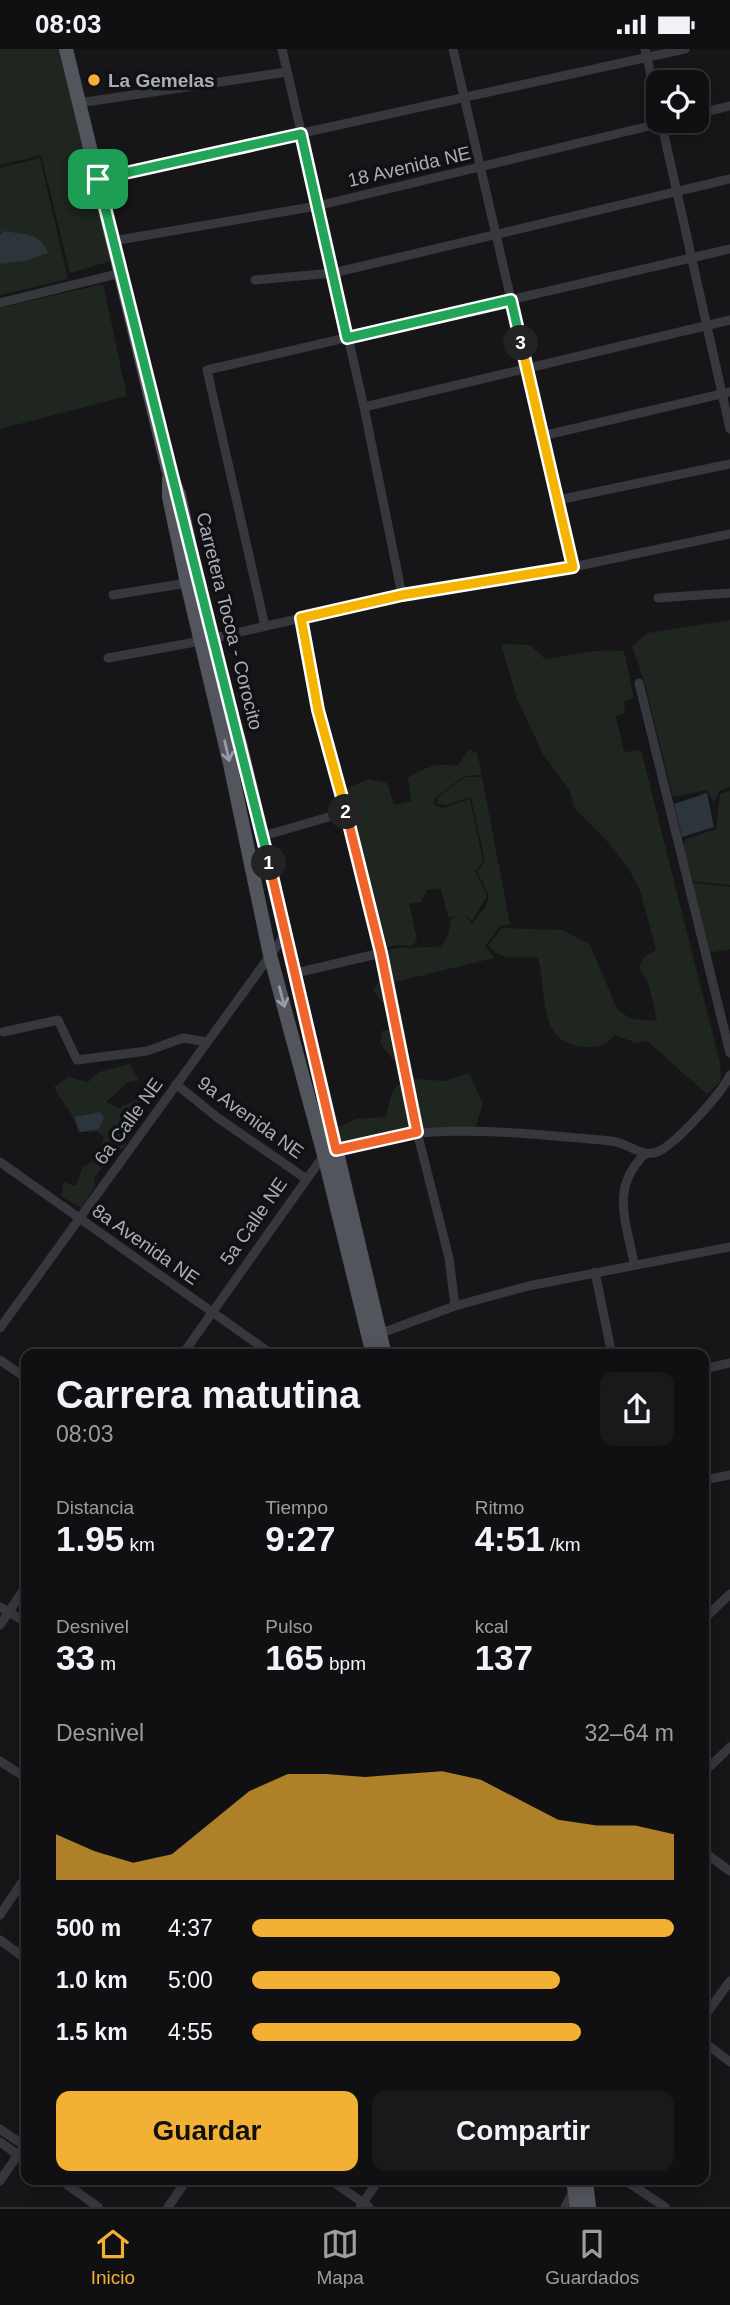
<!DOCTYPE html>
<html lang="es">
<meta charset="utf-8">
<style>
:root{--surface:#101012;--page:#19191b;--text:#f1f3f6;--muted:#9c9d9f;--line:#303032;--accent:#f2b134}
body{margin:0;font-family:Arial,sans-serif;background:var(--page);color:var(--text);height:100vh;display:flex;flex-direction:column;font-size:26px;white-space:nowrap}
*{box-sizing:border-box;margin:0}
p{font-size:23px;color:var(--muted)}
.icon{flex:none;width:38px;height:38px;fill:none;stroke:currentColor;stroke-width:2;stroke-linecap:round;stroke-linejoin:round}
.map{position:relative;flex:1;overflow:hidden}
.drawer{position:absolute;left:21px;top:1300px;width:688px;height:836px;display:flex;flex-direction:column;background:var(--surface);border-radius:14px;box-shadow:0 4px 18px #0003,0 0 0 2px var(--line)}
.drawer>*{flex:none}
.fabs{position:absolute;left:646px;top:21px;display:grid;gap:14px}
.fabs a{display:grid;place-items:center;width:63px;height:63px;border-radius:14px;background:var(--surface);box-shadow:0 4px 18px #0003,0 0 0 2px var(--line);font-size:35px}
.pin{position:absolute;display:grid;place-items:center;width:60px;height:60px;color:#fff;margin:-30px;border-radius:14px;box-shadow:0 4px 10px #0006}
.km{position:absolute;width:35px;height:35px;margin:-18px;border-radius:50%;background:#222;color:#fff;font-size:19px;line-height:35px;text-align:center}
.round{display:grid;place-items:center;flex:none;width:74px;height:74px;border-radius:14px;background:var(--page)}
.headline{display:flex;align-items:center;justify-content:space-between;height:119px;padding:0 35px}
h1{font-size:38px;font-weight:600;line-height:52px}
.stats{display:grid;grid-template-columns:repeat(3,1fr);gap:10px;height:119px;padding:7px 35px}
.stats div{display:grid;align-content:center}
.stats b{font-size:35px;font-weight:600}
.stats small{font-size:19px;font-weight:400}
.stats p{font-size:19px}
.chart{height:196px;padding:14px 35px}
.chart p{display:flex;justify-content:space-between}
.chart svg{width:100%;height:126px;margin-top:7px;fill:var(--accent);opacity:.7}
.primary-button{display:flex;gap:14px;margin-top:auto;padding:14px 35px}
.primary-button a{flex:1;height:80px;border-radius:14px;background:var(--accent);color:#111;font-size:28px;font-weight:600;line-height:80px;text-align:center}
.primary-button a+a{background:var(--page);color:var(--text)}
ul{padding:0 35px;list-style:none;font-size:23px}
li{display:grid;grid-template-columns:112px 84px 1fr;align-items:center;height:52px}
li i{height:18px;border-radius:9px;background:var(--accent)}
.status{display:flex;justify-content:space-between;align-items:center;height:49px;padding:0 35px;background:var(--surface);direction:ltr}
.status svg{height:19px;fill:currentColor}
.dock{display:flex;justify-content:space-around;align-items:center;height:98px;border-top:2px solid var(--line);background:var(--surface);font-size:19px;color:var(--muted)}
.dock a{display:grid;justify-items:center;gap:4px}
.dock .active{color:var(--accent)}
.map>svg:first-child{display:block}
.green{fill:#1e261f}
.water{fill:#2c353c}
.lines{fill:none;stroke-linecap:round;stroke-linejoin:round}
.street{stroke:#37383d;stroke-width:9}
.primary{stroke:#53555c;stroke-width:14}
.oneway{stroke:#979ba6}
.split-1-casing{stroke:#fff;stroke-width:14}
.split-2-casing{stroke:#fff;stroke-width:14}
.split-3-casing{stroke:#fff;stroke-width:14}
.split-4-casing{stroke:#fff;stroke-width:14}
.split-1{stroke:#22a559;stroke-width:9}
.split-2{stroke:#f0652b;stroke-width:9}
.split-3{stroke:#f5b400;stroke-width:9}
.split-4{stroke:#22a559;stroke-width:9}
.poi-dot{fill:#f2b134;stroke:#111113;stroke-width:2.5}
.labels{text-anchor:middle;stroke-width:7;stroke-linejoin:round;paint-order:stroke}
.poi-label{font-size:19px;font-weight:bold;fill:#a8adb8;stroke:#111113;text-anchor:start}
.street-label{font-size:19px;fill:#a8adb8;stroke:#111113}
</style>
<div class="status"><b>08:03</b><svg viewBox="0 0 49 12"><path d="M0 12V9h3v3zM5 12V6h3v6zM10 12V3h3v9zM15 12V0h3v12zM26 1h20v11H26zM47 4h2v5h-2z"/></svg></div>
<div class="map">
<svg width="730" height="2158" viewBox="0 0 730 2158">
<rect width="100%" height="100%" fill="#161618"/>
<!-- green -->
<g class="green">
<polygon points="0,0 70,0 121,209 70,224 41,106 0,116"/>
<polygon points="40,109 68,230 0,246 0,119"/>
<polygon points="103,235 127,347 0,380 0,259"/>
<polygon points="730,571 730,738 719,742 714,754 707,741 673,748 644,631 632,597 648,584"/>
<path d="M 501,595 L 530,596 L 545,610 C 572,607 597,599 624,602 L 634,649 L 625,652 L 624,664 L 616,667 L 624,703 L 641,701 L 720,1014 L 721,1032 L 707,1045 L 647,992 L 637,994 L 614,986 C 606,997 601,998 587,998 C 536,996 548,947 538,909 C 517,906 504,915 488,896 L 502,879 L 563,881 L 590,896 L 617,960 L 631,970 L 657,972 L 649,936 L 639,918 L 645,907 L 656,901 L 640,841 L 628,819 L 605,790 L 574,759 L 570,742 L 543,705 L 517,650 Z"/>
<path d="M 469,701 L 477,704 L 482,726 L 464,727 L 435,749 L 434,756 L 443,759 L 470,750 L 483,812 L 475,822 L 487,847 L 472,872 L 464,864 L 472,875 L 485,859 L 489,847 L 477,822 L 485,813 L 471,748 L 447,756 L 438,755 L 437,749 L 465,728 L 482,728 L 510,875 L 500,877 L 485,897 L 494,909 L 395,933 L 409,1007 L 393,1011 L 380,994 L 382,982 L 395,979 L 392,958 L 384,956 L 373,941 L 381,930 L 378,918 L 384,902 C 402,896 422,900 441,897 L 448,886 L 451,870 L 461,865 L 449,869 L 440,839 L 427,841 L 421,853 L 409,855 L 417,890 L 413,897 L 396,896 L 383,900 L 344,741 L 368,730 L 387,734 L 394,756 L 411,752 L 408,729 C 425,718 438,713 457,717 Z"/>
<polygon points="730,742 730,836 693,832 683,797 686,790 716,780 720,745"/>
<polygon points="692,834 730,838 730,900 709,904"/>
<path d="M 129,1015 L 139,1031 L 128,1033 L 106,1053 L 118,1059 L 140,1050 L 141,1063 L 130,1070 L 131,1084 L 124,1099 L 112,1103 L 94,1130 L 95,1137 L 81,1159 L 61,1147 L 63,1133 L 76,1137 L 83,1117 C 99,1113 101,1100 104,1087 L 97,1083 L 78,1083 C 75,1065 62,1054 54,1038 L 68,1028 L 88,1033 L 99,1023 Z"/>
<polygon points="410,1024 416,1030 445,1032 469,1024 483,1055 475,1079 415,1082 337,1096 337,1079 356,1070 386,1068 392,1043"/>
</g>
<!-- water -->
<g class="water">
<path d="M 5,182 C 24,186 40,183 48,204 L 24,212 L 0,215 L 0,186 Z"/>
<polygon points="707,744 714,778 682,788 674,755"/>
<polygon points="100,1063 104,1069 99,1080 80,1083 74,1068"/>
</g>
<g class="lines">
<!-- street -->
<g class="street">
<polyline points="282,0 364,358 402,546"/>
<polyline points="453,0 573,518"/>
<polyline points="645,0 658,57"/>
<polyline points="79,54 287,23"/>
<polyline points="696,65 730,57"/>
<polyline points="661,72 730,380"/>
<polyline points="98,129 685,0"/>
<polyline points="113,192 317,157 670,72"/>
<polyline points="255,231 333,224 730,130"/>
<polyline points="0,254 121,224"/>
<polyline points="364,358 730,271"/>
<polyline points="542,387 730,343"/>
<polyline points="558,451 730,415"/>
<polyline points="113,546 187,534"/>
<polyline points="658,549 730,544"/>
<polyline points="301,569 318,661 381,904 417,1083 449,1209 455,1257"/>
<polyline points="265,577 207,321 730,200"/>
<polyline points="108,609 201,592 402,546 573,518 730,485"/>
<polyline points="639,634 730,1004"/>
<polyline points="263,787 346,763"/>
<polyline points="296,924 381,904"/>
<polyline points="3,983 58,971 77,1011 147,1002 183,989 207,993"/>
<polyline points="176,1035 218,1069 305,1129"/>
<polyline points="0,1113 273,1306"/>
<path d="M 634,1214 C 626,1171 610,1139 645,1105"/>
<polyline points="595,1223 612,1306"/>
<polyline points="0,1279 285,886"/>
<polyline points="376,1286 455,1257 528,1237 730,1198"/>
<path d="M 182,1306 L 324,1106 C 408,1069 522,1084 611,1092 C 627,1093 641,1109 657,1103 C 674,1097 722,1044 730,1026"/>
<polyline points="0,1311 26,1329"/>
<polyline points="704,1320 730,1314"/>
<polyline points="704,1431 730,1426"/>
<polyline points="0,1558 26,1573"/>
<polyline points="704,1570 730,1545"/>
<polyline points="0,1576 26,1537"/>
<polyline points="0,1712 26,1729"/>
<polyline points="704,1723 730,1698"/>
<polyline points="704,1803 730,1822"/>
<polyline points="0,1866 26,1827"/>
<polyline points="0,1891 26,1910"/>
<polyline points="704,1968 730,1932"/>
<polyline points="704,1993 730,2013"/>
<polyline points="0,2080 25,2097"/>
<polyline points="0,2093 18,2106"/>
<polyline points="0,2132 26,2094"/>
<polyline points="62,2132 98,2158"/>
<polyline points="332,2132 369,2158"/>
<polyline points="626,2132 665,2158"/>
<polyline points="168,2158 186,2132"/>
<polyline points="360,2158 378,2132"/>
<polyline points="565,2158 574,2141"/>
</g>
<!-- primary -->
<g class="primary">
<polyline points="66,0 168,420 179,446 210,590 241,698 385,1306"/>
<polyline points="169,429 169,448 187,534 230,715 270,906 324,1106 373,1306"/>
<polyline points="573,2132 577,2158"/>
<polyline points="586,2132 589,2158"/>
</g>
</g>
<!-- one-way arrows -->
<defs><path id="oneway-shaft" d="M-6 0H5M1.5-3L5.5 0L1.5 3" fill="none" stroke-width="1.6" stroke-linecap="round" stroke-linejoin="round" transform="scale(1.75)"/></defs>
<g class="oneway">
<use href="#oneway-shaft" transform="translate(227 702) rotate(77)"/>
<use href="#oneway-shaft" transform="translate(282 948) rotate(75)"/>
</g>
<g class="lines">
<defs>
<polyline id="split-1" points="98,130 269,814"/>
<polyline id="split-2" points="269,814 336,1101 417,1083 381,904 346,763"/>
<polyline id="split-3" points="346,763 318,661 301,569 402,546 573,518 521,294"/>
<polyline id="split-4" points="98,130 301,85 347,289 511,251 521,294"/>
</defs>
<!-- split-1 casing -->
<use href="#split-1" class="split-1-casing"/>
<!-- split-2 casing -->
<use href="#split-2" class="split-2-casing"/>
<!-- split-3 casing -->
<use href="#split-3" class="split-3-casing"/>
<!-- split-4 casing -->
<use href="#split-4" class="split-4-casing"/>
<!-- split-1 -->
<use href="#split-1" class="split-1"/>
<!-- split-2 -->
<use href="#split-2" class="split-2"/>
<!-- split-3 -->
<use href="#split-3" class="split-3"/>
<!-- split-4 -->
<use href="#split-4" class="split-4"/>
</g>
<!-- markers -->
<circle class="poi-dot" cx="94" cy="31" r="7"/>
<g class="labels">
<!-- poi labels -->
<g class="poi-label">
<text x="108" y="38">La Gemelas</text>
</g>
<!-- street labels -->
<g class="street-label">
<text transform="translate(409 117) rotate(-13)" y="7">18 Avenida NE</text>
<text transform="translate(230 572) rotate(76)" y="7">Carretera Tocoa - Corocito</text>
<text transform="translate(251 1068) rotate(36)" y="7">9a Avenida NE</text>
<text transform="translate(128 1072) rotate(-54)" y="7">6a Calle NE</text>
<text transform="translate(253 1172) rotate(-55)" y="7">5a Calle NE</text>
<text transform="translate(146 1195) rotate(35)" y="7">8a Avenida NE</text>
</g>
</g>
</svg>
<div class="fabs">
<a><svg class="icon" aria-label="locate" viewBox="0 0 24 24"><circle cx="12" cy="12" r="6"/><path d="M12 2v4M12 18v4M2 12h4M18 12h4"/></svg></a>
</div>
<div class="pin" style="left:98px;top:130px;background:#1e9e55"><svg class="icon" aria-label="arrive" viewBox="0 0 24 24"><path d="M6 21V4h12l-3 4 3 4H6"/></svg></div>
<b class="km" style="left:269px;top:814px">1</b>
<b class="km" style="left:346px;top:763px">2</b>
<b class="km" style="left:521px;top:294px">3</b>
<section class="drawer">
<div class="headline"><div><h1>Carrera matutina</h1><p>08:03</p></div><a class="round"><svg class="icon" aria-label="share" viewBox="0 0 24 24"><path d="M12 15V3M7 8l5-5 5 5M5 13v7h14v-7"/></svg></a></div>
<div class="stats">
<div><p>Distancia</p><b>1.95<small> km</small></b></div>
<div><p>Tiempo</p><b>9:27</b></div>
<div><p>Ritmo</p><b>4:51<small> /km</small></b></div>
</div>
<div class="stats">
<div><p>Desnivel</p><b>33<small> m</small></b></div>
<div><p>Pulso</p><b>165<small> bpm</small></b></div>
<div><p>kcal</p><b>137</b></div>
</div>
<div class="chart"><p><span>Desnivel</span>32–64 m</p>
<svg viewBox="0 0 160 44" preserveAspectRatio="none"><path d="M0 44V28L10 34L20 38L30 35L40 24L50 13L60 7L70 7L80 8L90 7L100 6L110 9L120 16L130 23L140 25L150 25L160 28V44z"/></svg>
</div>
<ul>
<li><b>500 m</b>4:37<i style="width:100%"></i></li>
<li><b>1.0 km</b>5:00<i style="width:73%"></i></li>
<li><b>1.5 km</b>4:55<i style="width:78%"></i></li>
</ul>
<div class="primary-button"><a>Guardar</a><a>Compartir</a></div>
</section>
</div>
<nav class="dock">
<a class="active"><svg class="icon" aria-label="home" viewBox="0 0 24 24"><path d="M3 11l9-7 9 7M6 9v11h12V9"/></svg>Inicio</a>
<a><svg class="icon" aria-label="map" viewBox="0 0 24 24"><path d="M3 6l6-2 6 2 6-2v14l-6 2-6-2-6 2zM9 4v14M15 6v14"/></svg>Mapa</a>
<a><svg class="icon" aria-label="saved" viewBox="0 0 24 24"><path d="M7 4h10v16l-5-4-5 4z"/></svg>Guardados</a>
</nav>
